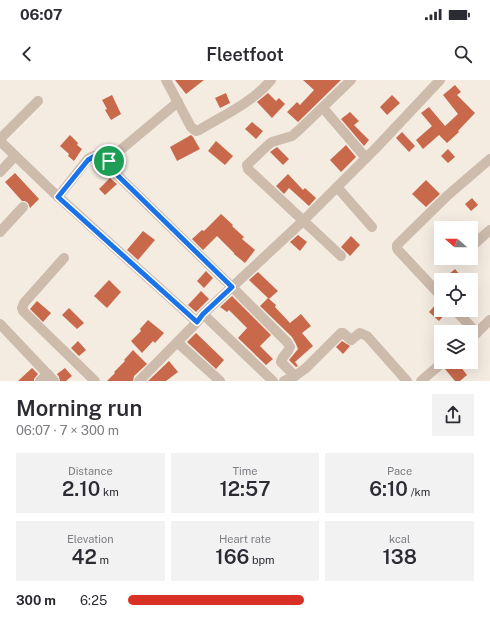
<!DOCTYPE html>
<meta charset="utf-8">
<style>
:root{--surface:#fff;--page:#f2f2f3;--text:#2b2b33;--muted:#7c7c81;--accent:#d93025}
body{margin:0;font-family:"Public Sans",sans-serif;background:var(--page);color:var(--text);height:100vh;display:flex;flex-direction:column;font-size:15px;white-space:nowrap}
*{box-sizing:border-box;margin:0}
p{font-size:13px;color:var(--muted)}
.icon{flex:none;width:22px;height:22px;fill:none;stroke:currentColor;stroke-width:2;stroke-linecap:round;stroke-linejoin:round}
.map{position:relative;height:301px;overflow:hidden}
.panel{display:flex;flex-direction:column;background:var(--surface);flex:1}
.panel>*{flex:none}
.needle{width:26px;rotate:290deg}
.controls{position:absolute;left:434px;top:141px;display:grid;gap:8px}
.controls a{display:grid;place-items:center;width:44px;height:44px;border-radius:0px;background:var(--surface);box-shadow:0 4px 16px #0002;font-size:20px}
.pin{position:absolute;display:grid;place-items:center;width:34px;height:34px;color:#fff;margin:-17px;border:2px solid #fff;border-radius:50%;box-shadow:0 1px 4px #0007}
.round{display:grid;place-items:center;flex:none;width:42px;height:42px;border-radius:0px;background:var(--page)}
.head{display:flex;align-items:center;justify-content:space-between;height:68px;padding:0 16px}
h1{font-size:22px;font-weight:600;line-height:30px}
.metrics{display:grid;grid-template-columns:repeat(3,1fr);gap:6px;height:68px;padding:4px 16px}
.metrics div{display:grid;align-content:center;border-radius:0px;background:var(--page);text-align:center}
.metrics b{font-size:20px;font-weight:600}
.metrics small{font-size:11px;font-weight:400}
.metrics p{font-size:11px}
ul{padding:0 16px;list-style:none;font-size:13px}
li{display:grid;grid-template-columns:64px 48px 1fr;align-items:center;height:30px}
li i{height:10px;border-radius:5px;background:var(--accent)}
.status{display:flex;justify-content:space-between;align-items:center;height:28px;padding:0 20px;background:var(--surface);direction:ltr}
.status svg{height:11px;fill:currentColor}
header{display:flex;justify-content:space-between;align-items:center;height:52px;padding:0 16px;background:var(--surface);font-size:18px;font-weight:600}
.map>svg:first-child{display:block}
.building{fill:#c8694b}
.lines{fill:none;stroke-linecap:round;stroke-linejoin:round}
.minor{stroke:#cdbbac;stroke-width:10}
.route-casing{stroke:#fff;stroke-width:8}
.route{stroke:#1a73e8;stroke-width:5}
</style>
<div class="status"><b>06:07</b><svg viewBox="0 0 49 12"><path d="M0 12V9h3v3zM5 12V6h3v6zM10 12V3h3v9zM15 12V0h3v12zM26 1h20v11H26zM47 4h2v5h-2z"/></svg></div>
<header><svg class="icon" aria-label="back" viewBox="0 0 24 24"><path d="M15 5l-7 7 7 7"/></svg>Fleetfoot<svg class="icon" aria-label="search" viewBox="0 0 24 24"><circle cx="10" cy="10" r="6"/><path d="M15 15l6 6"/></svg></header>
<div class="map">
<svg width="490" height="301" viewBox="0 0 490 301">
<rect width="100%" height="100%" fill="#f4ebe1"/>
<!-- building -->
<g class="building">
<polygon points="175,0 204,0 186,14"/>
<polygon points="303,0 341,0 298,42 287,32 297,22 300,25 314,10"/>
<polygon points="455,5 461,12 457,15 475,33 458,51 459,52 447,63 439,55 423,69 416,60 432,46 421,33 429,27 445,46 458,34 443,15"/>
<polygon points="226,13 230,23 220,28 215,18"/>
<polygon points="268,13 276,21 279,18 285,24 272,38 257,22"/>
<polygon points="112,15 121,34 111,40 105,30 107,29 102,20"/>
<polygon points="392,15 400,23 387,35 380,27"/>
<polygon points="350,32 359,41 354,45 369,60 364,66 341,39"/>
<polygon points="252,42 263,51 256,59 245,49"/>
<polygon points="402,52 415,66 409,72 396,58"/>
<polygon points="70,55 78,63 77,65 82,69 74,81 68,76 69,74 60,66"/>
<polygon points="191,55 193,57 200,69 177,81 170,67"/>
<polygon points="216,61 233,76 225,85 208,71"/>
<polygon points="346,65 356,77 341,92 330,80"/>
<polygon points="277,67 289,79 283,85 270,72"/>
<polygon points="448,69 455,77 448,83 441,76"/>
<polygon points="15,93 39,119 30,128 28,123 25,121 22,121 5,102"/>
<polygon points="288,94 303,110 305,108 316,118 309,126 289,108 284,114 276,106"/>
<polygon points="110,98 117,104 105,115 99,109"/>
<polygon points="426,100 440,114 426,127 412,114"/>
<polygon points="472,118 478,125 471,131 465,124"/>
<polygon points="221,134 233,145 232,146 244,157 242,159 255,170 245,183 234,174 234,173 217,156 203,170 192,159 202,150 204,151"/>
<polygon points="143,151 155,160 138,180 127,170"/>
<polygon points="298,155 307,162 300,171 290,162"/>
<polygon points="351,156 360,165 350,176 341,167"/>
<polygon points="455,189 464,200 442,200"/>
<polygon points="206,191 213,198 204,208 197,201"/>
<polygon points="258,192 278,211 269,219 249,200"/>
<polygon points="109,200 121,212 107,228 94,216"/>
<polygon points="201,211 209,219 196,232 188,225"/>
<polygon points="232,216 271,255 260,266 273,279 266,285 238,258 247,248 229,230 227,232 220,227"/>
<polygon points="268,218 276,225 275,227 290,243 301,234 311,246 302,253 313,266 295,282 298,286 296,287 289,280 298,269 296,264 292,257 260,226"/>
<polygon points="37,221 51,233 43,242 30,229"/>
<polygon points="437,223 441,227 441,230 444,230 447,232 439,241 429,232"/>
<polygon points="69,228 84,243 77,249 62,235"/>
<polygon points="148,240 164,253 155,263 153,261 142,273 131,261 141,251 140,249"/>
<polygon points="196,253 224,280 216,289 187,262"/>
<polygon points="78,261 86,270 79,276 71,268"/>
<polygon points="342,261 350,266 343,274 336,267"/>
<polygon points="133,270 147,284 134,296 133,301 107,301 115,293 114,292 125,281 124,280"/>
<polygon points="169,281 178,292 166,301 148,301"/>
<polygon points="453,282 457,282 467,295 460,301 455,301 445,289"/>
<polygon points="32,288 38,294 34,299 34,301 18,301"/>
<polygon points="65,288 72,296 66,301 60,301 59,297 57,294"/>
</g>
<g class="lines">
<!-- minor -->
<g class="minor">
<path d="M 166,0 L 191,47 L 196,51 L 199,50 C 224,35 253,22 271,0"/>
<path d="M 178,22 L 112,77 L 109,81 L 108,85 L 110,88 L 232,207 L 287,262 L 290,267 C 288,273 282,276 281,282 L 295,296"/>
<polyline points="323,28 366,78"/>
<polyline points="0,59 38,21"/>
<polyline points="0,61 53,112 197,242"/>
<polyline points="0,92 15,76"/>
<polyline points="337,107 372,147"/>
<path d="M 58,117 L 88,79 C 96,73 101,77 109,81"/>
<polyline points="0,152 23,127"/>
<polyline points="471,167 490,150"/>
<polyline points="341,176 248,89 247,85 268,65 272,62 292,56 299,50 351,0"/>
<polyline points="64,178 24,223 22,228 23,231 95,301"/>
<polyline points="441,216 398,170 397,168 397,165 448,115 490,79"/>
<polyline points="455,230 477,253"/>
<polyline points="203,234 273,301"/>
<polyline points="0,244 54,301"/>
<polyline points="471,258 490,240"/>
<polyline points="177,262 220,301"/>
<polyline points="40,301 48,294"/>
<polyline points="139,301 197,242 203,234 303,141 377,67 440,0"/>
<polyline points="284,301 295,296 306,288 341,253 343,253 351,260 360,253 367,256 407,301"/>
<polyline points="421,301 443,282"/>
</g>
</g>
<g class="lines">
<defs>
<polygon id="route" points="95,76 98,76 109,81 108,85 110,88 232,207 203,234 197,242 58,117 88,80"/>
</defs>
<!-- route casing -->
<use href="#route" class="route-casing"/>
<!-- route -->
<use href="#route" class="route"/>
</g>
</svg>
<div class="controls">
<a><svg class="needle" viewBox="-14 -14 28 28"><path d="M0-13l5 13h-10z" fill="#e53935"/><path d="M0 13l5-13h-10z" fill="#7c7c81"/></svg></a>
<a><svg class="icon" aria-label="locate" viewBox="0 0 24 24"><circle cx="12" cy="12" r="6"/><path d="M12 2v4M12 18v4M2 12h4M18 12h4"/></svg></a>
<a><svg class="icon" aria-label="layers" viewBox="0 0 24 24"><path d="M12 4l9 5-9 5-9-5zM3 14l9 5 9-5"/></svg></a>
</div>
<div class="pin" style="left:109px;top:81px;background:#1e9e55"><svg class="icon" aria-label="arrive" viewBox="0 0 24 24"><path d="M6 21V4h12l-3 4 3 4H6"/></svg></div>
</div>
<section class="panel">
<div class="head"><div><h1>Morning run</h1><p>06:07 · 7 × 300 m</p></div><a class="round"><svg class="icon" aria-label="share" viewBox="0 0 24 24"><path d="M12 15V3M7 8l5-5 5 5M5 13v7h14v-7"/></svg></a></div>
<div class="metrics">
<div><p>Distance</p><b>2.10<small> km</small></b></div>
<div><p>Time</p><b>12:57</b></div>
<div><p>Pace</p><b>6:10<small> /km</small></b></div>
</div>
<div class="metrics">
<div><p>Elevation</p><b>42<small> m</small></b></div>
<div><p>Heart rate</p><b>166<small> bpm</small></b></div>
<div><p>kcal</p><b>138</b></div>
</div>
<ul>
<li><b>300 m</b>6:25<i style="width:51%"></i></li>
</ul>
</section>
